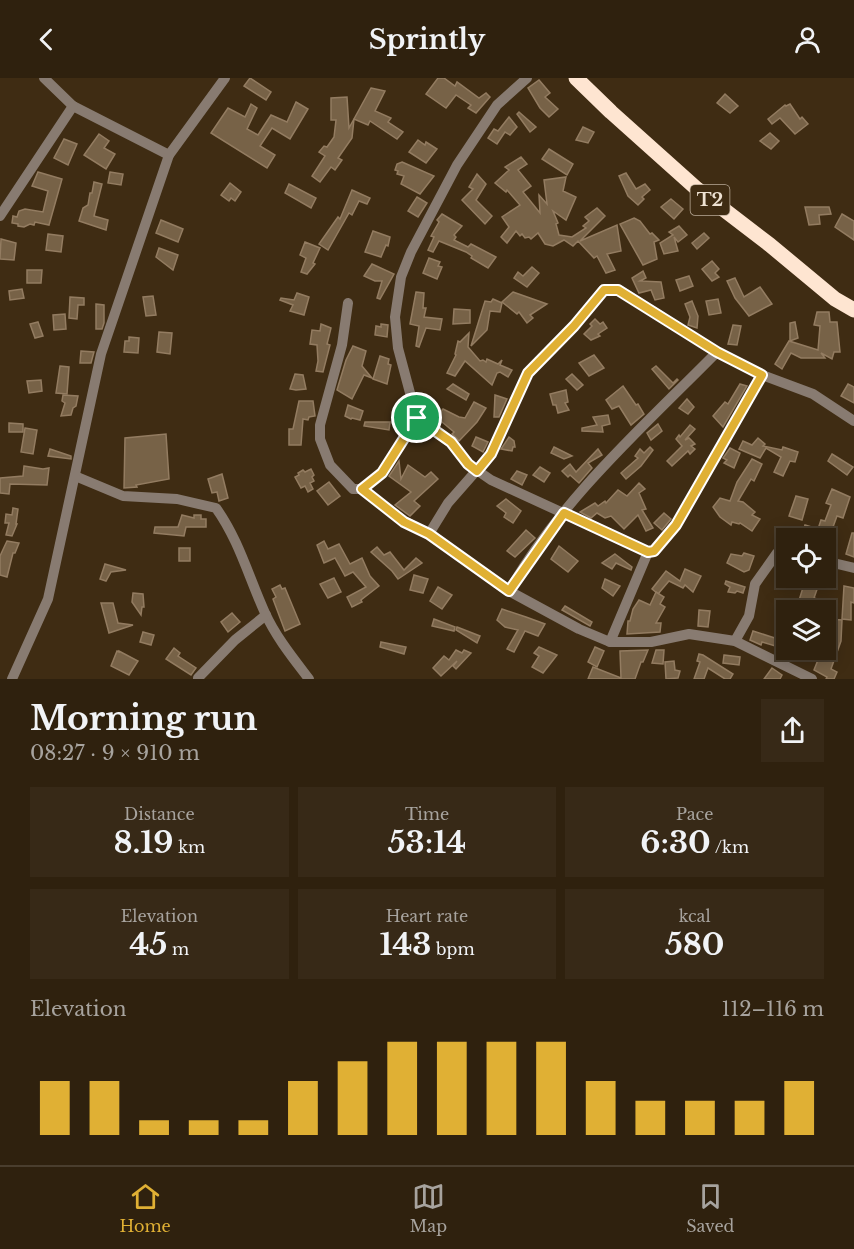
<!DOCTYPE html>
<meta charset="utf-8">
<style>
:root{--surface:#2f210e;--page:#372917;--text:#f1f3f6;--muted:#a7a39e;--line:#4a3e2e;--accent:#e0b034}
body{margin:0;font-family:"Libre Baskerville",serif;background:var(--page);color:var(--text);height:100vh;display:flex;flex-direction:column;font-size:22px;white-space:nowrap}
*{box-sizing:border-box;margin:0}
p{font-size:20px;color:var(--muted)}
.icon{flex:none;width:33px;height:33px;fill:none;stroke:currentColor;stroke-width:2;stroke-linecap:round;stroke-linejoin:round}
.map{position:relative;height:601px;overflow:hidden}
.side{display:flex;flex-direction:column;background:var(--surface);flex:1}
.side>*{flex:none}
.buttons{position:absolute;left:776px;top:450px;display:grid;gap:12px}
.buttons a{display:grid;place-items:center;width:60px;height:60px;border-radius:0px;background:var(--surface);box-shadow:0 3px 15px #0003,0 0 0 2px var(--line);font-size:30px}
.pin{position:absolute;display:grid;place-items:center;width:51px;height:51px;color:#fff;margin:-26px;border:3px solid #fff;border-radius:50%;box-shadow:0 2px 6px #0007}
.round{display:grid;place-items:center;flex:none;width:63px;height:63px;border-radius:0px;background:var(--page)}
.headline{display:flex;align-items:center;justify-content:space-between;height:102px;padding:0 30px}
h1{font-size:33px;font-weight:700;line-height:45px}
.figures{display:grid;grid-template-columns:repeat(3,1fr);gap:9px;height:102px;padding:6px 30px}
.figures div{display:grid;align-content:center;border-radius:0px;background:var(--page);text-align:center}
.figures b{font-size:30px;font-weight:700}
.figures small{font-size:16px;font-weight:400}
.figures p{font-size:16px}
.chart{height:168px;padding:12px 30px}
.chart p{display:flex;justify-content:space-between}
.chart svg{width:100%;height:108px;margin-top:6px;stroke:var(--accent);stroke-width:6}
header{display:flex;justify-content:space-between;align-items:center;height:78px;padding:0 30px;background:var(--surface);font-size:27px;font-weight:700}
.dock{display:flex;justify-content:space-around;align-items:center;height:84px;border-top:2px solid var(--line);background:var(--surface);font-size:16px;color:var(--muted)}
.dock a{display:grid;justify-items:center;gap:3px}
.dock .on{color:var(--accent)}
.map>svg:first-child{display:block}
.building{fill:#776247;stroke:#937c61;stroke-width:1.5}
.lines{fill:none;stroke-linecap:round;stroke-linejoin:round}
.minor{stroke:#887b71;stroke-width:10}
.highway{stroke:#fee5d1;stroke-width:15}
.route-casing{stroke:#fff;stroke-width:12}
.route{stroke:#e0b034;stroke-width:8}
.labels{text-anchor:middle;stroke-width:5;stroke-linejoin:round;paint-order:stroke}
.shield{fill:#3f2c13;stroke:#baab99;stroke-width:1.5}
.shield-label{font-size:18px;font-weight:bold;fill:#eee2d3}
</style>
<header><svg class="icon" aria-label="back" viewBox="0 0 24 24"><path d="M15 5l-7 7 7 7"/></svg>Sprintly<svg class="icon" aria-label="person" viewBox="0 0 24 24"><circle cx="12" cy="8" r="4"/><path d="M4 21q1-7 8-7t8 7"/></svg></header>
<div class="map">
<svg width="854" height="601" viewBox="0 0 854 601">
<rect width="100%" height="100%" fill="#3f2c13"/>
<!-- building -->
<g class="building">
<polygon points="250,0 271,14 266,22 244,8"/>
<polygon points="438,0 444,0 455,8 457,4 479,20 486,15 490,19 476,35 468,30 471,27 456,17 446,30 426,16"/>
<polygon points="539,2 550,15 545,19 558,31 549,39 540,30 528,10"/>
<polygon points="371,10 385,13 375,33 391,40 388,44 403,54 397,61 370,43 368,47 354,41 352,60 338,80 342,82 335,92 331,89 320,104 312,98 325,78 319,74 324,68 327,69 334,59 336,42 331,42 331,20 347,19 349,50"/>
<polygon points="725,16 738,28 730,35 717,25"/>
<polygon points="296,24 308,31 290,61 272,50 260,68 275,77 267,90 211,55 228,30 245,39 251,26 257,30 247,51 258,57 271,37 287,44"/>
<polygon points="790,26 800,41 802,39 808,46 795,56 780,40 772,46 768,41 785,27 786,28"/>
<polygon points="519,34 536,49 530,54 517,36"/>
<polygon points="509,39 517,49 510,57 505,54 497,66 488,60 494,51 498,53"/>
<polygon points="583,49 594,54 588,65 576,62"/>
<polygon points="770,55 779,63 771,71 760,63"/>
<polygon points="99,56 109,63 104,70 115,76 106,91 84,77"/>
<polygon points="64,61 77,66 68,87 54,80"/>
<polygon points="418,62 425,67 426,64 437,71 426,85 409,74"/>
<polygon points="549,71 573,86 567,97 542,81"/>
<polygon points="521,79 527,86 518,92 531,108 523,114 540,135 539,117 547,126 544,102 566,99 563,113 576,119 566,142 553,133 558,145 556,146 559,157 572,159 586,150 583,148 589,143 585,139 597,130 605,138 580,163 617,147 621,173 607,176 615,192 606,195 597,178 594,180 578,163 573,168 564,162 553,168 545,166 538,155 531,161 529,159 525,160 522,156 520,158 516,153 507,165 501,159 509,149 502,139 520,127 507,112 506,114 495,105 509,92 505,89"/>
<polygon points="402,84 434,98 420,116 401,106 404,98 397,96 398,93 395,92 397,86"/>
<polygon points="38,94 62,101 49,147 35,144 34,147 30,146 24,149 18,148 18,146 12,145 13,138 17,139 19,133 25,131 43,134 48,113 32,108"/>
<polygon points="110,94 123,96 121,107 108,105"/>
<polygon points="626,95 636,111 645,106 650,112 642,119 644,121 638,127 628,118 619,98"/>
<polygon points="477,96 486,106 476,122 492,138 485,146 462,122 473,111 469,109"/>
<polygon points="94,104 102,106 94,138 108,142 106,152 79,143 83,130 88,127 90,115 92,115"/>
<polygon points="230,105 241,114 235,123 231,120 229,123 221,117"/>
<polygon points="289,106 316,120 311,130 285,115"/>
<polygon points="352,112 370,120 367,126 359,123 352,137 349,135 328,172 319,166 338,139 340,141"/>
<polygon points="417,119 427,125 418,139 408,133"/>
<polygon points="671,121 683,131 674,141 661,129"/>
<polygon points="805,129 829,129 831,136 819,137 820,146 809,147"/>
<polygon points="442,136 462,148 454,157 456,159 454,162 468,169 471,166 496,179 488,190 471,180 472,178 466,174 439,163 433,174 428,172 434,159 431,158 439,144 437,142"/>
<polygon points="842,136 854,143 854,162 835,149"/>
<polygon points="634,140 640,143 650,156 652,155 659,162 654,164 657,181 643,187 620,146"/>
<polygon points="161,142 183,151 178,164 156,155"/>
<polygon points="679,148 687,157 678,164 674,159 678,173 664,176 660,165 673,157 669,154"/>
<polygon points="373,153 390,159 388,168 386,167 381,179 365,174"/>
<polygon points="704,155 709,160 697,171 692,165"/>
<polygon points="48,156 63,158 61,174 46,172"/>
<polygon points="1,161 16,165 14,182 0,181"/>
<polygon points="305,164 320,170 313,185 315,186 307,196 301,194 306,180 300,177"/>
<polygon points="159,170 178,177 173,192 156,179"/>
<polygon points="429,180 440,184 438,188 442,189 437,201 423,195"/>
<polygon points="712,183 719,191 715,195 719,199 712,203 702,191"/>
<polygon points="372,186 394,196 380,221 377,220 382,203 375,203 364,198"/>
<polygon points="532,189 539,195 527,209 514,200 518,194 523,198"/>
<polygon points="27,192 42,192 41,205 27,205"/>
<polygon points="643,193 646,200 640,203 661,204 664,220 655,222 651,212 639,215 632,200"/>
<polygon points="689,198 693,208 680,213 676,202"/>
<polygon points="735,200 744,219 760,209 772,226 749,238 735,220 727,203"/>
<polygon points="22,211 24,220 10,222 9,213"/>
<polygon points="416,214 424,215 423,230 426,230 424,239 442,241 440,252 426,250 419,269 416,268 419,248 410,246"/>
<polygon points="513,214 547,226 530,237 533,240 527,245 519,234 517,236 502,224"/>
<polygon points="297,215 309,219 304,237 290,233 293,227 280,222 281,220 294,222"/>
<polygon points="153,218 156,237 146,238 143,219"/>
<polygon points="70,219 84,220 84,227 78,227 77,241 69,240"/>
<polygon points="493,221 502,225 500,234 490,233 487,252 471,268 485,223 491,224"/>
<polygon points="718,221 721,235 709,237 706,223"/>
<polygon points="692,223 698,238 697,250 688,247 690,239 685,226"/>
<polygon points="96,226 104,227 104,245 102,251 96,251"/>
<polygon points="454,231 470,232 470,245 453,246"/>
<polygon points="817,234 829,234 830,244 837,244 840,274 834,274 832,281 821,275 825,280 801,280 791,275 782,291 775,286 789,263 818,272 820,248 814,247"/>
<polygon points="65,236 66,251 54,252 53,237"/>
<polygon points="595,241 600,246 603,244 607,250 598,256 600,258 591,262 584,256 592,248 590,246"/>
<polygon points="38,244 43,258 35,260 30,246"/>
<polygon points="795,244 798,260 790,263 790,245"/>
<polygon points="321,246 331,250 327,266 330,267 323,294 316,293 318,283 317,267 310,266 312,252 320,253"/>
<polygon points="381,246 388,247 387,259 375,257 376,248 381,249"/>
<polygon points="733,247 741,248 737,267 728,266"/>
<polygon points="159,254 172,255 170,276 157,274"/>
<polygon points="469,255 468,269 480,283 483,282 486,284 487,281 498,286 502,282 500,287 512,292 508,299 500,294 497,295 492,307 465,283 455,298 447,295 456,277 455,276 458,263 460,264"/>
<polygon points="129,259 139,260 138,275 124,274 125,263 129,263"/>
<polygon points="353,268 366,273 362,288 372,300 364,297 352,321 337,312 346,282"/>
<polygon points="81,273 94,274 91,285 80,285"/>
<polygon points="594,277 604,290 589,298 579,285"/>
<polygon points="380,278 389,281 388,286 391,287 387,306 373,301"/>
<polygon points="60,288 69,289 67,316 56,315"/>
<polygon points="656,288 673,305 677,301 678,302 669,311 652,291"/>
<polygon points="295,296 303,297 306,311 296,312 290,311"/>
<polygon points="572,296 583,307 577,312 566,301"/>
<polygon points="41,302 42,313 29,315 27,303"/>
<polygon points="453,306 469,316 466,322 447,311"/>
<polygon points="740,306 747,308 723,349 713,338 725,324 728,326"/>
<polygon points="848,306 854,309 854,325 841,318"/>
<polygon points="623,308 636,327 638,326 644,336 631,347 619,328 612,331 606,322"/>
<polygon points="566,312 568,324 565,325 569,332 558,335 556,327 553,327 550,316"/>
<polygon points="63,317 78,318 76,328 73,330 71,337 61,338 65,325 62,323"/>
<polygon points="495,317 507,321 499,339 494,339"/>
<polygon points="687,321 694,329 688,336 679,330"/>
<polygon points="299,323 313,323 315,338 309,339 308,342 303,341 301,367 289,367 289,351 293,351"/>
<polygon points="474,324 486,330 477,344 459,363 452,356 454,354 436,339 443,331 459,339 465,340"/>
<polygon points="348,327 363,333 360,342 352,340 351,341 345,338"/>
<polygon points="608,337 610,346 602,348 603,354 582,353 582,350 597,347 593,339"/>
<polygon points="365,344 390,344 389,352 364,348"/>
<polygon points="9,345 23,346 23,354 9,354"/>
<polygon points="658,346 662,353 651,362 647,355"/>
<polygon points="690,347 695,351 685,362 689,360 695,366 691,368 695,371 690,376 688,373 672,388 667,383 682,368 676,361 679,357 680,359"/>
<polygon points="25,350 37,352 33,376 21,374"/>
<polygon points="166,356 169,401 136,407 137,409 124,410 125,360"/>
<polygon points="476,359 488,364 483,374 472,368"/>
<polygon points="509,359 514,363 515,369 513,369 512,373 501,371"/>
<polygon points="758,360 765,366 763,368 782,372 783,369 798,374 795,384 790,383 783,398 774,394 781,379 766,370 760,380 739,371 743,363 752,367"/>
<polygon points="554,369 572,378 564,381 551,375"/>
<polygon points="650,369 653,372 641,388 626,401 621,395 638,380 635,378 640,371 644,375"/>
<polygon points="730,370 740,375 734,390 724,385 727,382 723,380"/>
<polygon points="50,371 71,378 71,381 48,378"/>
<polygon points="598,371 602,377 588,385 592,390 579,405 570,397 568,399 562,393 570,386 576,394"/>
<polygon points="832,376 853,389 847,397 828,383"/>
<polygon points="752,381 762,386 754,403 751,401 738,423 743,424 755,434 752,437 760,441 752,453 740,445 739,446 732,444 731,447 720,439 713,429 720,420 730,423 737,404"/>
<polygon points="399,383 401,401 408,387 425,399 431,394 438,401 414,423 420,428 410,438 395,427 411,414 389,398"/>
<polygon points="24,388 43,391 49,390 47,407 10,406 9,416 0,415 0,400 23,398"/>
<polygon points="540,389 550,395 544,404 533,397"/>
<polygon points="311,391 314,397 312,399 314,403 310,405 313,411 308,414 305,408 301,410 295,399 299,397 298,395 303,392 305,394"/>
<polygon points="517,393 527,397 522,407 511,401"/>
<polygon points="222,396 228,420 219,423 217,414 212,415 208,401"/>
<polygon points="329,404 340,418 328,427 317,413"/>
<polygon points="639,405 645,411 639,415 646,431 642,432 653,450 646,453 638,437 624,451 611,438 605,440 597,435 591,440 580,434 595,425 598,428 605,423 606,425 618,412 627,418"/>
<polygon points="832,411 850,419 843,440 837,438 829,460 801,460 805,447 818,451 821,442 825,443 831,427 826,425"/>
<polygon points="796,418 808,421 802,442 789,438"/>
<polygon points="506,421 521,433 513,445 504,439 506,435 497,428"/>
<polygon points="13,430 18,431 16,446 17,446 12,458 6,457 9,445 5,445 6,436 12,437"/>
<polygon points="664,435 671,441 662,452 654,445"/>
<polygon points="182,437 194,440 194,437 201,437 201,441 206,441 206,449 186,449 184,458 154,455 155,449 178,449"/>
<polygon points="526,452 535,460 515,479 507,473"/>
<polygon points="852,455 854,455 854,479 846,476"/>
<polygon points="7,463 19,465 15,475 13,475 7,499 0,497 0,478"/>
<polygon points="324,463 328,471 339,466 350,486 362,480 370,498 379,508 361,522 362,524 352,529 347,519 366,509 353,494 345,498 335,480 324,485 317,467"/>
<polygon points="559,468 578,483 568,494 551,481"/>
<polygon points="377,469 384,477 390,474 404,492 416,480 422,485 398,501 392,493 371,474"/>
<rect x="179" y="470" width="11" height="13"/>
<polygon points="744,475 754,478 749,492 744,494 727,485 731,476 742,478"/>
<polygon points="615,476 632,489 631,492 616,485 612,491 602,485"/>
<polygon points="105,486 126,492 111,494 106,503 100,501"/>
<polygon points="685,491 701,498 693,514 685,507 683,510 669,503 658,516 652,511 666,493 680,503"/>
<polygon points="414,497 428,501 423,515 410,512"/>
<polygon points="334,500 341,514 328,520 320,506"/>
<polygon points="806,500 821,500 814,520 833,526 831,532 814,527 813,532 796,532"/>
<polygon points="605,501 620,508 613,518 602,510"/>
<polygon points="726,503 745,509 743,515 737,513 735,515 728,514 730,509 725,506"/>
<polygon points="280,507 282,511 285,510 300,546 285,553 273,521 276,519 272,511"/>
<polygon points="844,508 854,510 854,525 851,524 851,542 842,541"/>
<polygon points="438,509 452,517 442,531 430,523"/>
<polygon points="656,514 664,519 660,526 665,529 656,545 661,545 660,554 627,556 628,543 630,543 633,531 639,522 650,527"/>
<polygon points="133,515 143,516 144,529 142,529 141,537 132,524"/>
<polygon points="101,525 113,525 118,545 133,547 109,555"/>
<polygon points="565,528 592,544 590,548 562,532"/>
<polygon points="502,531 526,539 545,546 538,558 525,553 514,574 507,571 518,552 505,549 497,542"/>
<polygon points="699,532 710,533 708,549 698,548"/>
<polygon points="232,535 240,544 228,554 221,544"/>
<polygon points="434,541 455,549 454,553 432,548"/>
<polygon points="827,541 842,542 841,563 831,591 837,594 834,601 826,601 827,599 814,592 822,572 825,572"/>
<polygon points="457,549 480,558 477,565 456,552"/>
<polygon points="753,553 781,562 779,569 762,564 761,567 750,562"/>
<polygon points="143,554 154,557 151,567 140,564"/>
<polygon points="381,564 406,569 404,576 380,569"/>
<polygon points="539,569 557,577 543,595 532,589 539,578 534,575"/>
<polygon points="595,569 604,573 597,589 588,584"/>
<polygon points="174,570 180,575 178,578 196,590 191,597 166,581"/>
<polygon points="456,572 462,575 464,572 471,575 456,591 453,588 457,583 441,598 433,590 444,578 449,582"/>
<polygon points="648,572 643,584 641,584 635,601 588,601 593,589 621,600 620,573"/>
<polygon points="656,572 664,572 663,586 652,585"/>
<polygon points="117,573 119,574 119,573 138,583 129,597 111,588"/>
<polygon points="699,576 703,577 733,596 730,601 725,601 708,590 704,601 694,601 700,584 697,583"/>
<polygon points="724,577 740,579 739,587 723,585"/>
<polygon points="674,583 675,592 680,593 678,600 666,601 665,584"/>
<polygon points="772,590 782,597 780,601 764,601"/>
</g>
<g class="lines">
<!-- minor -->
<g class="minor">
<polyline points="44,0 73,28 169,77"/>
<polyline points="527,0 497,27 457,87 411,174 401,199 395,239 398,270 417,341 451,365 468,386 491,402 648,474 654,473 676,447 762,297"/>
<polyline points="0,138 73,28"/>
<polyline points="348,225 342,267 320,347 320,361 330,387 353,411 362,411 404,443 429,456 509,513 579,551 610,564 651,564 689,556 735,563 812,601"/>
<path d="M 75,398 L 123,418 L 177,421 L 216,430 C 239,462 249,500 265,535 C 276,559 293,580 309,601"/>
<polyline points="362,411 382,395 417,341"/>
<polyline points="429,456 448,425 491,376 528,295 574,248 604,211 618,211 717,274 762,297 813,316 854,343"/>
<polyline points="825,483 854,490"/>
<path d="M 509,513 C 561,421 644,348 717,274"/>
<polyline points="735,563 749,538 755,506 777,475 786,476"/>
<polyline points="610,564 648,474"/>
<polyline points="198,600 235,562 266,537"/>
<polyline points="12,601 48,521 101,276 169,77 225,0"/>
</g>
<!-- highway -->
<polyline class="highway" points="576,0 611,34 697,111 770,167 835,221 854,232"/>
</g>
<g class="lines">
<defs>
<polygon id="route" points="604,212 618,212 717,274 762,297 676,447 654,473 648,474 564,435 509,513 429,456 404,444 362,411 382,395 417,340 451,364 468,386 477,393 491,376 528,295 574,248"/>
</defs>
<!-- route casing -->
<use href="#route" class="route-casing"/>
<!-- route -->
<use href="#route" class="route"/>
</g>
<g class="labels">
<!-- shield labels -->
<rect class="shield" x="690.5" y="107" width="39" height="30" rx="4.5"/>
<g class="shield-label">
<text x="710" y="128">T2</text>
</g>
</g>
</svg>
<div class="buttons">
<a><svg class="icon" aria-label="locate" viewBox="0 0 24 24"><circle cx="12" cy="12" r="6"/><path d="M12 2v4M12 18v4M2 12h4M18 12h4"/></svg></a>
<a><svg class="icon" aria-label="layers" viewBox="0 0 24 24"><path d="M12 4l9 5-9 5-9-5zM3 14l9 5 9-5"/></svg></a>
</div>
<div class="pin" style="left:417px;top:340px;background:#1e9e55"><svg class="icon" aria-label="arrive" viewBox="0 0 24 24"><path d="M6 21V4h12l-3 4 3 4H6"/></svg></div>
</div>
<section class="side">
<div class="headline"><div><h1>Morning run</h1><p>08:27 · 9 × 910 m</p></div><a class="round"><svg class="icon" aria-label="share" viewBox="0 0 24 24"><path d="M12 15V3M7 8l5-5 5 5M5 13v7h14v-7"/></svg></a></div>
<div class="figures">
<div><p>Distance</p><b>8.19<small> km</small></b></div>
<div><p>Time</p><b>53:14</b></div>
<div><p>Pace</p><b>6:30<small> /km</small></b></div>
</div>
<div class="figures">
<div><p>Elevation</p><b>45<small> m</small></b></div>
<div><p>Heart rate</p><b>143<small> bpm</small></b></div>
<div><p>kcal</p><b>580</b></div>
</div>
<div class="chart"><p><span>Elevation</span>112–116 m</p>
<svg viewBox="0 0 160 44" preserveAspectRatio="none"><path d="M5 44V22M15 44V22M25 44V38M35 44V38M45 44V38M55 44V22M65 44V14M75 44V6M85 44V6M95 44V6M105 44V6M115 44V22M125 44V30M135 44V30M145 44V30M155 44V22"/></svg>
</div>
</section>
<nav class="dock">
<a class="on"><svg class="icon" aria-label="home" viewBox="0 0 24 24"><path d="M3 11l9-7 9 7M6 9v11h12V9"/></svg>Home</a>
<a><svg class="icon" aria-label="map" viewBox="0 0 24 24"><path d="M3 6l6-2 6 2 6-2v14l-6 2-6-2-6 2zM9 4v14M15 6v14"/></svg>Map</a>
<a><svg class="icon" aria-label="saved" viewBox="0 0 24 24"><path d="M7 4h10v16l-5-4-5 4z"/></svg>Saved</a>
</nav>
